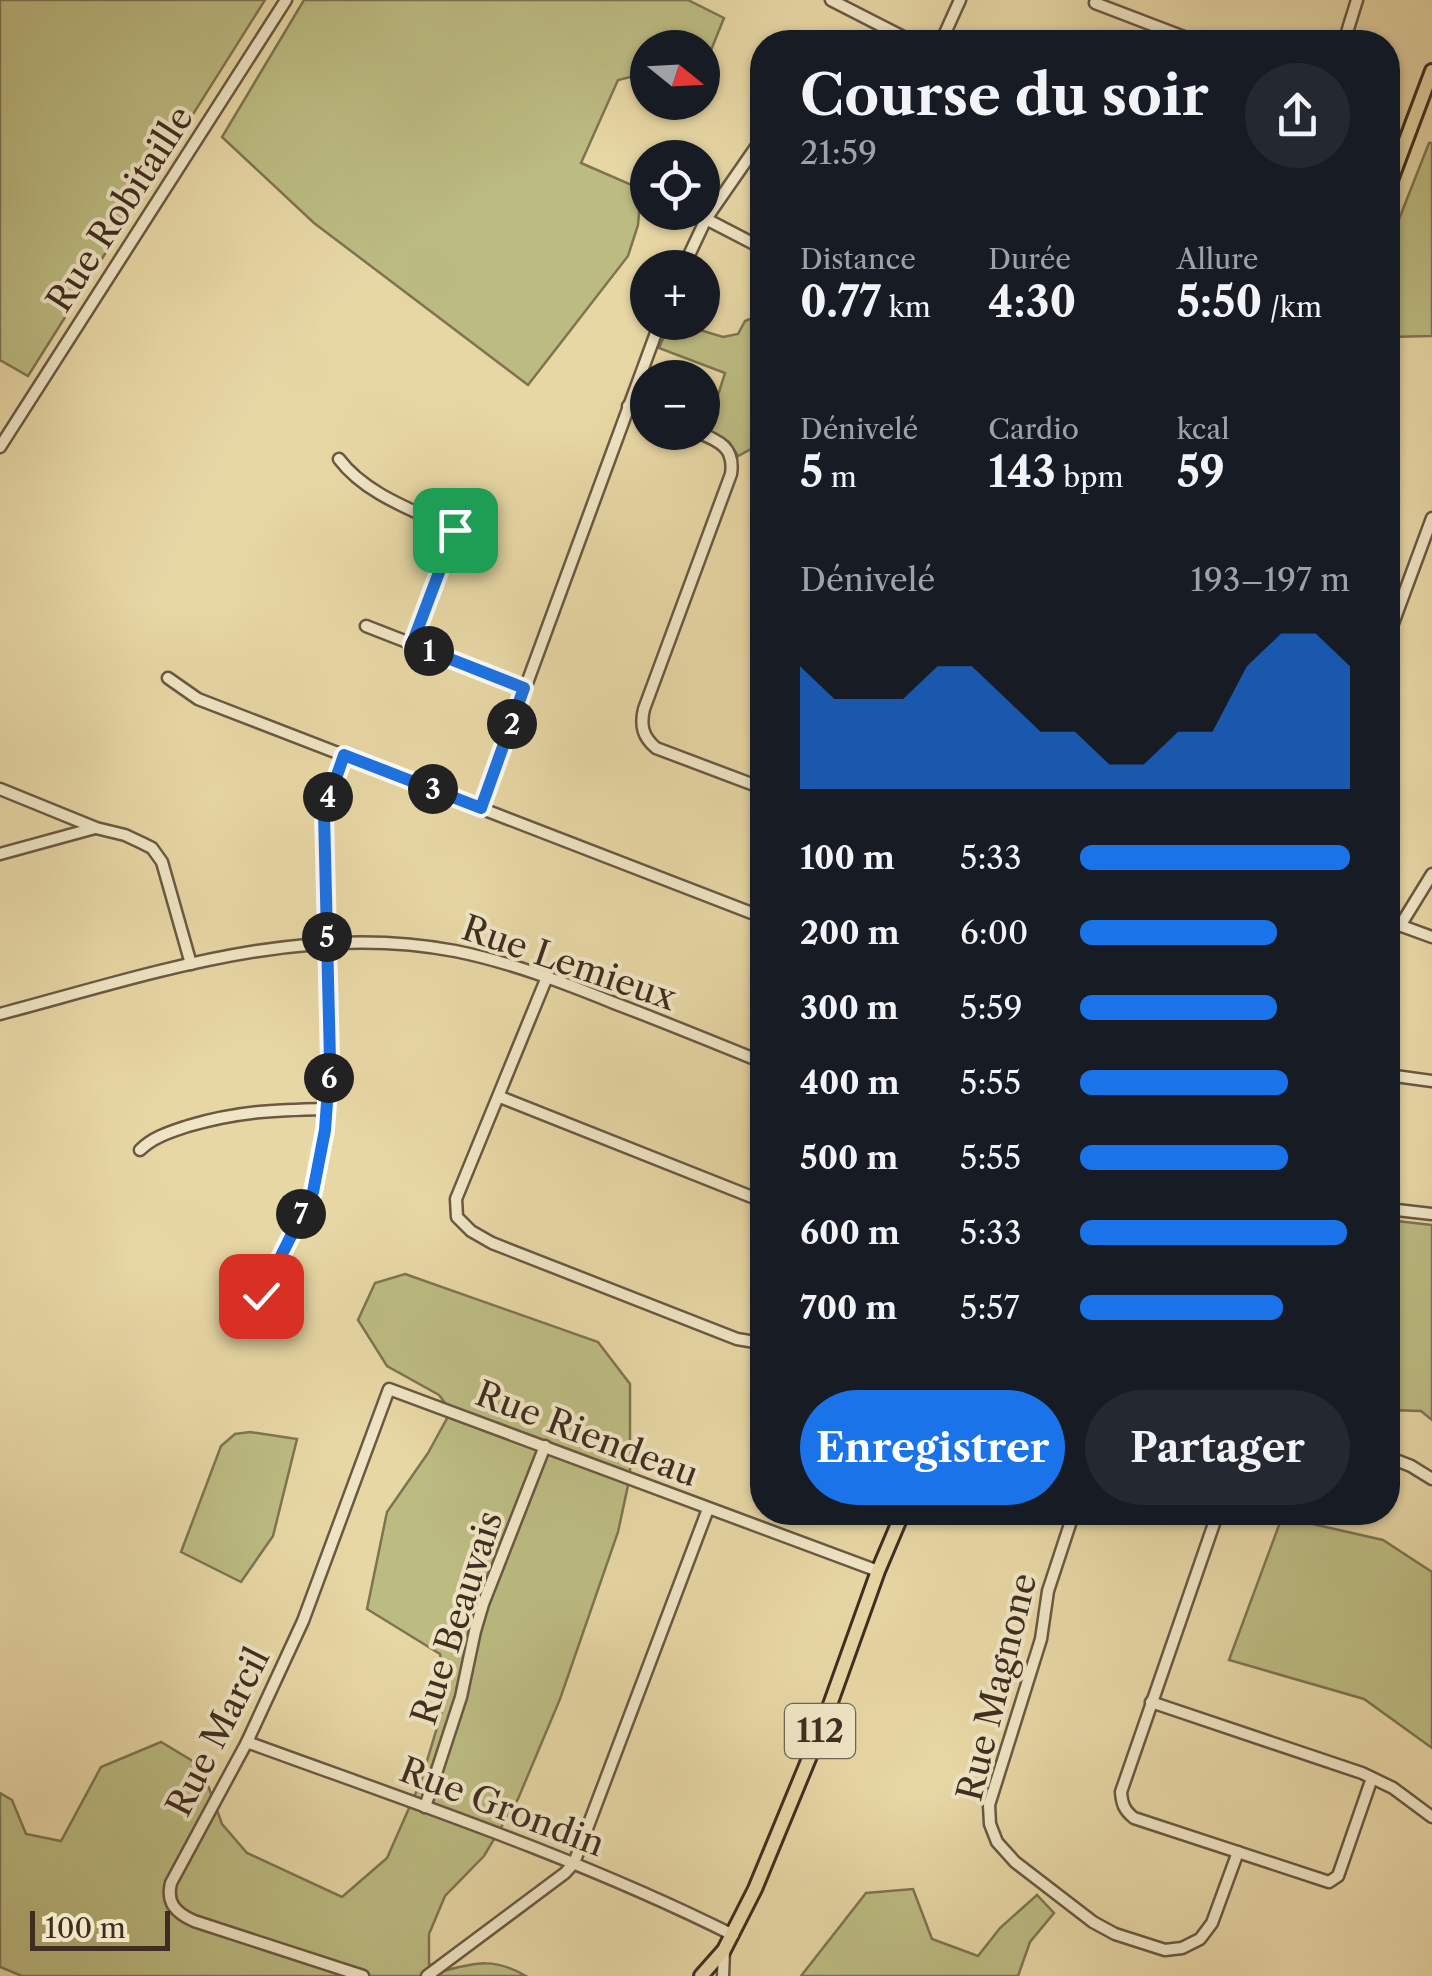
<!DOCTYPE html>
<html lang="fr">
<meta charset="utf-8">
<style>
:root{--surface:#171b24;--page:#242831;--text:#f1f3f6;--muted:#9ea1a6;--accent:#1a73e8}
body{margin:0;font-family:"Libre Caslon Text",serif;background:var(--page);color:var(--text);height:100vh;display:flex;flex-direction:column;font-size:38px;white-space:nowrap}
*{box-sizing:border-box;margin:0}
p{font-size:32px;color:var(--muted)}
.icon{flex:none;width:55px;height:55px;fill:none;stroke:currentColor;stroke-width:2;stroke-linecap:round;stroke-linejoin:round}
.map{position:relative;flex:1;overflow:hidden}
.drawer{position:absolute;left:750px;top:30px;width:650px;height:1495px;display:flex;flex-direction:column;background:var(--surface);border-radius:40px;box-shadow:0 2px 8px #0004}
.drawer>*{flex:none}
.needle{width:65px;rotate:108deg}
.buttons{position:absolute;left:630px;top:30px;display:grid;gap:20px}
.buttons a{display:grid;place-items:center;width:90px;height:90px;border-radius:50%;background:var(--surface);box-shadow:0 2px 8px #0004;font-size:50px}
.scale{position:absolute;left:30px;bottom:25px;width:140px;box-sizing:border-box;padding-left:10px;border:5px solid #402d21;border-top:0;font-size:28px;line-height:35px;white-space:nowrap;color:#402d21;-webkit-text-stroke:8px #efe5c4;paint-order:stroke}
.pin{position:absolute;display:grid;place-items:center;width:85px;height:85px;color:#fff;margin:-42px;border-radius:20px;box-shadow:0 5px 15px #0006}
.km{position:absolute;width:50px;height:50px;margin:-25px;border-radius:50%;background:#222;color:#fff;font-size:28px;line-height:50px;text-align:center}
.round{display:grid;place-items:center;flex:none;width:105px;height:105px;border-radius:52px;background:var(--page)}
.headline{display:flex;align-items:center;justify-content:space-between;height:170px;padding:0 50px}
h1{font-size:55px;font-weight:700;line-height:75px}
.figures{display:grid;grid-template-columns:repeat(3,1fr);gap:15px;height:170px;padding:10px 50px}
.figures div{display:grid;align-content:center}
.figures b{font-size:42px;font-weight:700}
.figures small{font-size:28px;font-weight:400}
.figures p{font-size:28px}
.chart{height:280px;padding:20px 50px}
.chart p{display:flex;justify-content:space-between}
.chart svg{width:100%;height:180px;margin-top:10px;fill:var(--accent);opacity:.7}
.cta{display:flex;gap:20px;margin-top:auto;padding:20px 50px}
.cta a{flex:1;height:115px;border-radius:60px;background:var(--accent);color:#fff;font-size:40px;font-weight:700;line-height:115px;text-align:center}
.cta a+a{background:var(--page);color:var(--text)}
ul{padding:0 50px;list-style:none;font-size:32px}
li{display:grid;grid-template-columns:160px 120px 1fr;align-items:center;height:75px}
li i{height:25px;border-radius:12px;background:var(--accent)}
.map>svg:first-child{display:block}
.green{fill:#bcbc82;stroke:#7e7452;stroke-width:2.5}
.lines{fill:none;stroke-linecap:round;stroke-linejoin:round}
.minor-casing{stroke:#6a5842;stroke-width:15}
.major-casing{stroke:#402d21;stroke-width:18}
.minor{stroke:#efe5c4;stroke-width:10}
.major{stroke:#e7d7a5;stroke-width:12}
.route-casing{stroke:#fff;stroke-width:20}
.route{stroke:#1a73e8;stroke-width:12}
.labels{text-anchor:middle;stroke-width:8;stroke-linejoin:round;paint-order:stroke}
.shield{fill:#efe5c4;stroke:#746452;stroke-width:2.5}
.shield-label{font-size:32px;font-weight:bold;fill:#402d21}
.street-label{font-size:35px;fill:#402d21;stroke:#efe5c4}
</style>
<div class="map">
<svg width="1432" height="1976" viewBox="0 0 1432 1976">
<rect width="100%" height="100%" fill="#e7d7a5"/>
<filter id="stains"><feTurbulence type="fractalNoise" baseFrequency=".002" numOctaves="4"/><feColorMatrix values="0 0 0 0 .2 0 0 0 0 .09 0 0 0 0 .02 0 0 0 .5 -.17"/></filter>
<radialGradient id="worn" r=".72"><stop offset=".6" stop-color="#630" stop-opacity="0"/><stop offset="1" stop-color="#630" stop-opacity=".3"/></radialGradient>
<!-- green -->
<g class="green">
<polygon points="0,0 265,0 28,376 0,360"/>
<polygon points="304,0 688,0 724,18 707,60 703,61 702,48 648,48 647,73 618,80 581,163 641,189 638,225 628,256 528,385 314,223 222,137"/>
<polygon points="1429,143 1432,143 1432,336 1388,337 1388,247"/>
<polygon points="752,318 762,321 762,443 738,456 729,442 707,430 725,373 659,348 670,323 677,323 723,337 738,334 745,321"/>
<polygon points="1388,1220 1432,1225 1432,1420 1421,1411 1388,1410"/>
<path d="M 405,1274 L 598,1342 L 630,1384 L 630,1476 L 618,1532 L 560,1699 L 518,1799 L 484,1856 L 445,1896 L 429,1934 L 429,1964 L 444,1971 C 477,1962 495,1958 526,1976 L 22,1976 L 0,1967 L 0,1793 L 12,1800 L 26,1834 L 61,1841 L 101,1767 L 161,1742 L 201,1766 L 222,1824 L 247,1853 L 342,1897 L 387,1858 L 421,1781 L 447,1694 L 440,1654 L 367,1609 L 387,1512 L 428,1453 L 451,1411 L 439,1395 L 387,1366 L 358,1320 L 375,1283 Z"/>
<polygon points="250,1432 297,1439 273,1536 241,1582 181,1552 221,1446 235,1434"/>
<polygon points="1282,1517 1383,1540 1432,1572 1432,1748 1364,1699 1229,1660"/>
<polygon points="913,1889 932,1939 978,1956 1000,1928 1037,1895 1054,1913 1030,1942 1018,1976 801,1976 866,1893"/>
</g>
<g class="lines">
<defs>
<g id="minor">
<polyline points="831,0 913,42"/>
<polyline points="1095,3 1197,42"/>
<polyline points="941,42 960,0"/>
<polyline points="1344,42 1357,0"/>
<polyline points="706,219 762,248"/>
<polyline points="683,268 706,219 758,144"/>
<polyline points="628,406 648,413"/>
<path d="M 697,432 C 719,441 735,447 731,474 L 644,709 C 640,726 643,737 656,748 L 762,788"/>
<polyline points="0,447 286,0"/>
<path d="M 339,459 C 366,495 416,511 455,530 L 412,644"/>
<polyline points="366,626 525,688"/>
<polyline points="1388,637 1432,518"/>
<polyline points="168,678 198,699 762,917"/>
<polyline points="0,789 96,828 125,835 142,843 152,848 162,862 191,964"/>
<polyline points="481,808 660,322"/>
<polyline points="0,854 95,828"/>
<polyline points="756,914 762,898"/>
<polyline points="1388,921 1432,937"/>
<polyline points="1400,926 1432,874"/>
<polyline points="547,977 456,1199 457,1217 471,1231 492,1243 737,1339 755,1342 762,1339"/>
<path d="M 0,1014 C 147,975 301,921 455,951 C 510,962 562,982 614,1003 C 664,1022 713,1042 762,1062"/>
<polyline points="1388,1075 1432,1081"/>
<polyline points="500,1097 762,1201"/>
<path d="M 140,1150 C 153,1137 170,1132 188,1126 C 239,1111 275,1110 327,1109"/>
<polyline points="1388,1209 1432,1214"/>
<polyline points="261,1296 313,1192 325,1130 330,1061 324,813 344,755"/>
<polyline points="1388,1457 1411,1466 1432,1479"/>
<polyline points="1074,1512 1048,1591 1041,1639 989,1805 990,1824 997,1842 1015,1862 1093,1922 1115,1934 1165,1950 1182,1948 1200,1939 1212,1923 1238,1852"/>
<path d="M 1218,1512 L 1121,1792 C 1122,1804 1124,1810 1134,1818 L 1329,1882 L 1338,1876 L 1372,1778"/>
<polyline points="1151,1702 1362,1773 1393,1788 1432,1817"/>
<path d="M 247,1742 C 411,1802 577,1857 733,1935"/>
<polyline points="425,1807 461,1697 475,1631 483,1604 545,1446"/>
<path d="M 363,1976 L 194,1921 C 176,1913 166,1903 171,1883 L 247,1742 L 303,1621 L 389,1389 L 878,1571"/>
<polyline points="427,1976 565,1873 574,1863 708,1509"/>
<polyline points="723,1976 724,1950"/>
</g>
<g id="major">
<polyline points="1388,188 1432,71"/>
<polyline points="701,1976 724,1950 755,1889 822,1727 878,1571 903,1512"/>
</g>
</defs>
<!-- minor casing -->
<use href="#minor" class="minor-casing"/>
<!-- major casing -->
<use href="#major" class="major-casing"/>
<!-- minor -->
<use href="#minor" class="minor"/>
<!-- major -->
<use href="#major" class="major"/>
</g>
<g class="lines">
<defs>
<polyline id="route" points="261,1296 313,1192 325,1130 330,1061 324,813 344,755 481,808 524,688 412,644 455,530"/>
</defs>
<!-- route casing -->
<use href="#route" class="route-casing"/>
<!-- route -->
<use href="#route" class="route"/>
</g>
<g class="labels">
<!-- shield labels -->
<rect class="shield" x="785" y="1704" width="70" height="54" rx="8"/>
<g class="shield-label">
<text x="820" y="1742">112</text>
</g>
<!-- street labels -->
<g class="street-label">
<text transform="translate(120 209) rotate(-57)" y="12">Rue Robitaille</text>
<text transform="translate(569 963) rotate(19)" y="12">Rue Lemieux</text>
<text transform="translate(587 1434) rotate(21)" y="12">Rue Riendeau</text>
<text transform="translate(457 1618) rotate(-72)" y="12">Rue Beauvais</text>
<text transform="translate(997 1687) rotate(-76)" y="12">Rue Magnone</text>
<text transform="translate(218 1732) rotate(-63)" y="12">Rue Marcil</text>
<text transform="translate(502 1807) rotate(21)" y="12">Rue Grondin</text>
</g>
</g>
<rect width="100%" height="100%" filter="url(#stains)"/>
<rect width="100%" height="100%" fill="url(#worn)"/>
</svg>
<div class="buttons">
<a><svg class="needle" viewBox="-14 -14 28 28"><path d="M0-13l5 13h-10z" fill="#e53935"/><path d="M0 13l5-13h-10z" fill="#9ea1a6"/></svg></a>
<a><svg class="icon" aria-label="locate" viewBox="0 0 24 24"><circle cx="12" cy="12" r="6"/><path d="M12 2v4M12 18v4M2 12h4M18 12h4"/></svg></a>
<a>+</a>
<a>−</a>
</div>
<div class="scale">100 m</div>
<div class="pin" style="left:455px;top:530px;background:#1e9e55"><svg class="icon" aria-label="arrive" viewBox="0 0 24 24"><path d="M6 21V4h12l-3 4 3 4H6"/></svg></div>
<div class="pin" style="left:261px;top:1296px;background:#d93025"><svg class="icon" aria-label="check" viewBox="0 0 24 24"><path d="M5 12l5 5 9-10"/></svg></div>
<b class="km" style="left:429px;top:651px">1</b>
<b class="km" style="left:512px;top:724px">2</b>
<b class="km" style="left:433px;top:789px">3</b>
<b class="km" style="left:328px;top:797px">4</b>
<b class="km" style="left:327px;top:937px">5</b>
<b class="km" style="left:329px;top:1078px">6</b>
<b class="km" style="left:301px;top:1214px">7</b>
<section class="drawer">
<div class="headline"><div><h1>Course du soir</h1><p>21:59</p></div><a class="round"><svg class="icon" aria-label="share" viewBox="0 0 24 24"><path d="M12 15V3M7 8l5-5 5 5M5 13v7h14v-7"/></svg></a></div>
<div class="figures">
<div><p>Distance</p><b>0.77<small> km</small></b></div>
<div><p>Durée</p><b>4:30</b></div>
<div><p>Allure</p><b>5:50<small> /km</small></b></div>
</div>
<div class="figures">
<div><p>Dénivelé</p><b>5<small> m</small></b></div>
<div><p>Cardio</p><b>143<small> bpm</small></b></div>
<div><p>kcal</p><b>59</b></div>
</div>
<div class="chart"><p><span>Dénivelé</span>193–197 m</p>
<svg viewBox="0 0 160 44" preserveAspectRatio="none"><path d="M0 44V14L10 22L20 22L30 22L40 14L50 14L60 22L70 30L80 30L90 38L100 38L110 30L120 30L130 14L140 6L150 6L160 14V44z"/></svg>
</div>
<ul>
<li><b>100 m</b>5:33<i style="width:100%"></i></li>
<li><b>200 m</b>6:00<i style="width:73%"></i></li>
<li><b>300 m</b>5:59<i style="width:73%"></i></li>
<li><b>400 m</b>5:55<i style="width:77%"></i></li>
<li><b>500 m</b>5:55<i style="width:77%"></i></li>
<li><b>600 m</b>5:33<i style="width:99%"></i></li>
<li><b>700 m</b>5:57<i style="width:75%"></i></li>
</ul>
<div class="cta"><a>Enregistrer</a><a>Partager</a></div>
</section>
</div>
